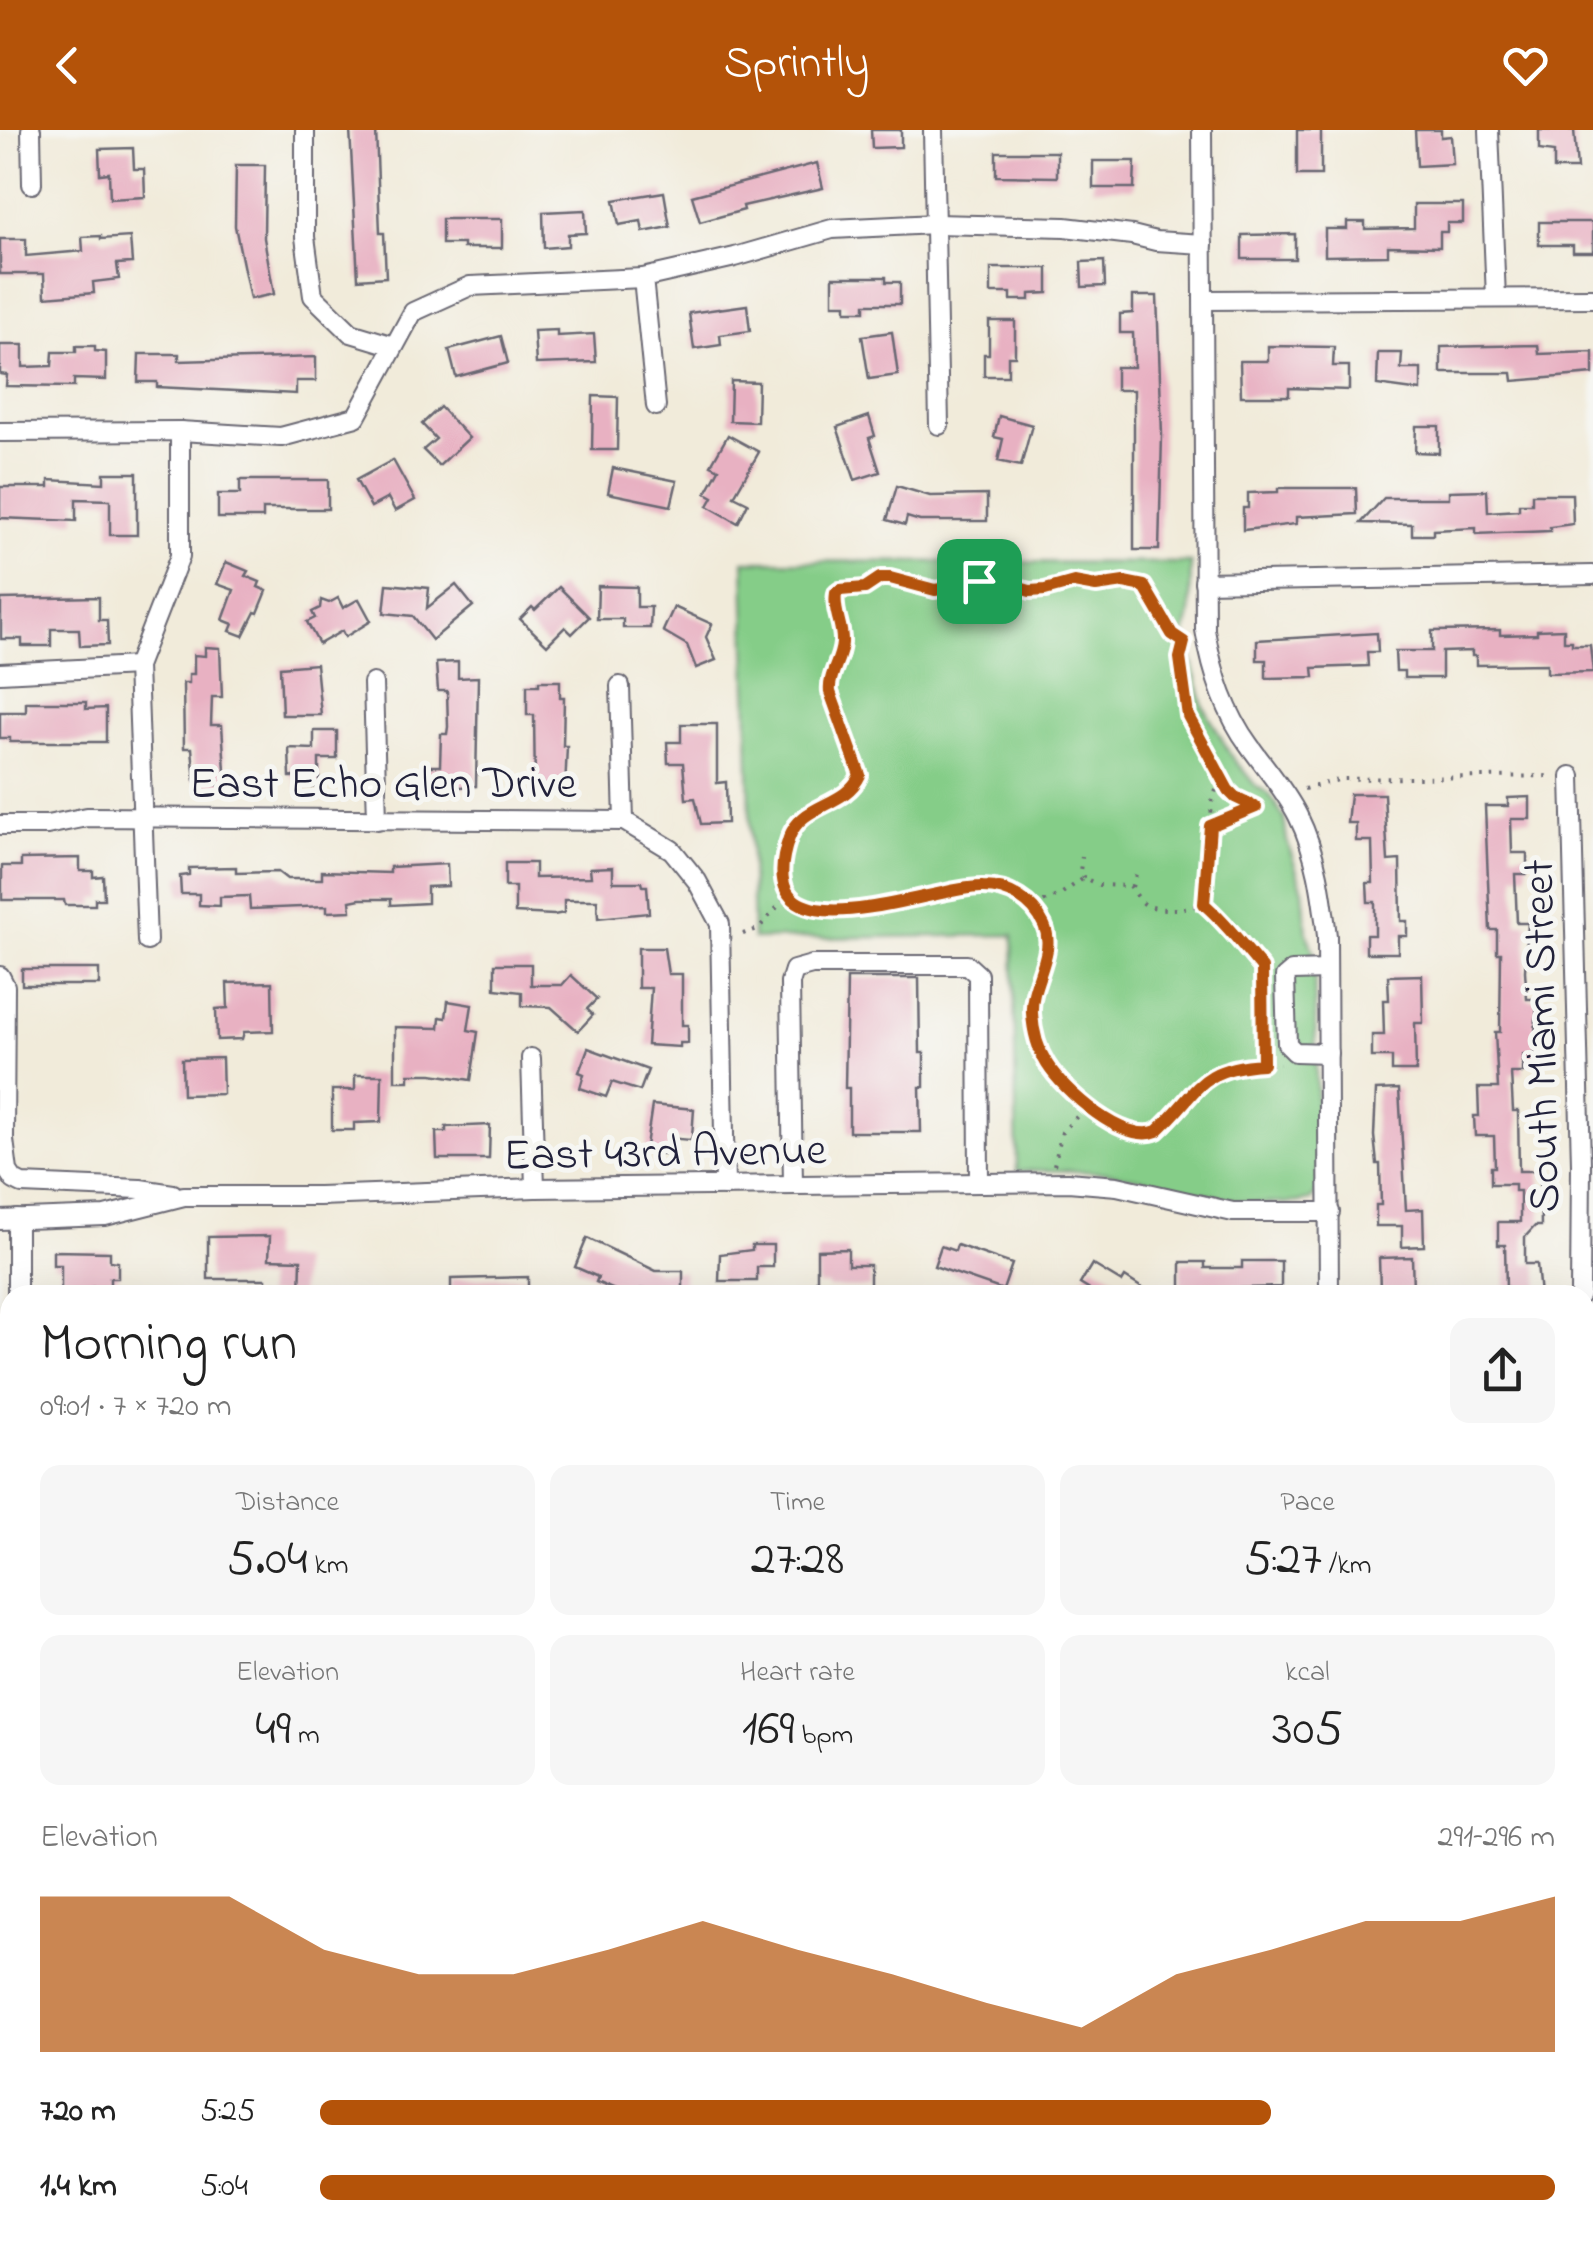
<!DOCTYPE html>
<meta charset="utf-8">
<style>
:root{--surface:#fff;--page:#f6f6f6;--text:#222;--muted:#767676;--accent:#b45309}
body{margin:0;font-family:"Indie Flower",sans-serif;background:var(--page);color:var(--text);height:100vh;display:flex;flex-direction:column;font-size:38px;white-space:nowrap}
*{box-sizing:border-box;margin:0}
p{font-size:32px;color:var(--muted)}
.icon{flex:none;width:55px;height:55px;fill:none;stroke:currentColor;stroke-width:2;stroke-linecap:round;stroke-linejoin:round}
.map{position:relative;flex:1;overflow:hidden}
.panel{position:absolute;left:0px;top:1155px;width:1595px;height:960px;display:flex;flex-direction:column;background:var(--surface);border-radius:30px 30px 0 0;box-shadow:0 10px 40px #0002}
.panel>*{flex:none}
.pin{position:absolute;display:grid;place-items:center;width:85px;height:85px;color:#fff;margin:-42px;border-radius:20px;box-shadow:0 5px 15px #0006}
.round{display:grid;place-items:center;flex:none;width:105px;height:105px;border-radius:20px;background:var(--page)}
.summary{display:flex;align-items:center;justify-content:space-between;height:170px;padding:0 40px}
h1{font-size:55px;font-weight:600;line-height:75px}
.stats{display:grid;grid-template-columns:repeat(3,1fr);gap:15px;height:170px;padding:10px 40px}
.stats div{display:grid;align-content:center;border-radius:20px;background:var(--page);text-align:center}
.stats b{font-size:50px;font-weight:600}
.stats small{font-size:28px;font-weight:400}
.stats p{font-size:28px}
.chart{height:280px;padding:20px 40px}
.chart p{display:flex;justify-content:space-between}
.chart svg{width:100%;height:180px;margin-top:10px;fill:var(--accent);opacity:.7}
ul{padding:0 40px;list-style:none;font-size:32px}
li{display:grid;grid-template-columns:160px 120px 1fr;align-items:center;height:75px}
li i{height:25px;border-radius:12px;background:var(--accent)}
header{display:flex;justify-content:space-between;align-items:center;height:130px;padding:0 40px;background:var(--accent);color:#fff;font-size:45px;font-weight:600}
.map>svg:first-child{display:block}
.green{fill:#85cd88;stroke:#547862;stroke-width:2.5}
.forest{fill:#6cb074;stroke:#476958;stroke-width:2.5}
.building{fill:#e8b1c2}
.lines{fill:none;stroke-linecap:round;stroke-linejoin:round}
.minor-casing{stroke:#6a6873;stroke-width:22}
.path{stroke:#6a6873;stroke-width:4;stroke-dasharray:2.5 8;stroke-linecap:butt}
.minor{stroke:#fff;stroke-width:18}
.route-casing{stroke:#fff;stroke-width:20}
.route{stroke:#b45309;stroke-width:12}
.labels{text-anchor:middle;stroke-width:10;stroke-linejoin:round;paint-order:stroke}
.street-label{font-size:45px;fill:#22223b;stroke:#f6f6f2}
</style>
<header><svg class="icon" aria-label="back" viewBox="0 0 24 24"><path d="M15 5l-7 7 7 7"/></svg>Sprintly<svg class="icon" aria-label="heart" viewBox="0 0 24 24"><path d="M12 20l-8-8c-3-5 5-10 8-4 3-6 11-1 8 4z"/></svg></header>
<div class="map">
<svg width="1593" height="2115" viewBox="0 0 1593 2115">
<rect width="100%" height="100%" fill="#f6f6f2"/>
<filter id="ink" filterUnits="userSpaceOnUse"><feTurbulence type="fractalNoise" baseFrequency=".01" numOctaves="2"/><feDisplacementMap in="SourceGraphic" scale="20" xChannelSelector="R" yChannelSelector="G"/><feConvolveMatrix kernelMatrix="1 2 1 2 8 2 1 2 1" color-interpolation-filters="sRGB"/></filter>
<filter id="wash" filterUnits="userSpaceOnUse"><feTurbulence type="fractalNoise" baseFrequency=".0048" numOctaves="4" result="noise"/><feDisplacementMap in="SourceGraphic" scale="40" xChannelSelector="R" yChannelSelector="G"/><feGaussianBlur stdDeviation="2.25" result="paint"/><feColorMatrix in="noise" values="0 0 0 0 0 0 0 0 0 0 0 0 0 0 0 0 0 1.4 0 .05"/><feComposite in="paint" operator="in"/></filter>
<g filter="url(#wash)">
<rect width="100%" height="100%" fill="#f1ebda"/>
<!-- green -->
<path class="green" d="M 744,431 L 1191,433 L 1190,485 L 1185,503 L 1204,577 L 1231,625 L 1255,655 L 1269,664 L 1284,688 L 1287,711 L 1303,760 L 1307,803 L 1314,824 L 1318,1055 L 1317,1063 L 1310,1070 C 1248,1084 1186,1055 1126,1046 C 1090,1040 1054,1040 1017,1041 L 1013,805 L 753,809 Z"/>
<!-- forest -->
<polygon class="forest" points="10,1922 10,2093 0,2103 0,1924"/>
<g id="blocks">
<!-- building -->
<g class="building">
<polygon points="350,0 376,0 380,103 384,103 386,147 358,149"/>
<polygon points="871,0 901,0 901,17 872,18"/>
<rect x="1297" y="0" width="24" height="45"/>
<polygon points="1415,0 1441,0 1441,7 1451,6 1453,34 1417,36"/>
<polygon points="1539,0 1574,0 1577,39 1554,39 1554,22 1539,20"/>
<polygon points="133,18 134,39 144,39 145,67 110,69 109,43 100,44 99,19"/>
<polygon points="996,22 1057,22 1057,47 996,46"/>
<polygon points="1093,31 1135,31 1134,58 1093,58"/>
<polygon points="817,33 823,58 743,76 744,80 700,92 692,66"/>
<polygon points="236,35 265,35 264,108 274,164 250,169 235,96"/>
<polygon points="664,62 670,97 643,102 641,91 619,95 614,70"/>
<polygon points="1414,74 1463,74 1463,93 1447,93 1447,102 1440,102 1440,117 1388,116 1388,125 1325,126 1325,99 1347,99 1347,92 1365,92 1365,99 1414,98"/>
<polygon points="585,80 586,103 568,104 568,116 544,118 543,82"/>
<polygon points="442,89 502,89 502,118 463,118 463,114 442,114"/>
<polygon points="1539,92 1593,92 1593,122 1573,122 1573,115 1539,115"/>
<polygon points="1295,104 1295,129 1242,129 1242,105"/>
<polygon points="101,106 101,109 130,107 132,133 117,134 119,149 93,152 94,163 45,167 44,144 0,144 0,109 26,109 26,126 83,121 82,107"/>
<polygon points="1104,131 1105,156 1082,157 1081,132"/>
<polygon points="991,138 1048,138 1048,163 1030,164 1030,170 1011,170 1011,163 991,163"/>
<polygon points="833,147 886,147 886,152 900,152 900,174 865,174 865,181 846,181 846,174 833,174"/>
<polygon points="1133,166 1157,166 1162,305 1159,420 1134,420 1134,260 1116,260 1116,237 1134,237 1133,203 1120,203 1120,184 1133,183"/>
<polygon points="747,175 750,201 720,205 721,215 694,219 689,183"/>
<polygon points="989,191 1015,191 1015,226 1008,226 1008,246 984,246 984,224 989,224"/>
<polygon points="557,200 557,206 594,204 596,232 536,234 534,201"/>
<polygon points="892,202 898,245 869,249 862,206"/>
<polygon points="501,206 508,233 456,247 449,220"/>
<polygon points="0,215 23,215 23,237 52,236 53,222 76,222 76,216 95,216 95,221 106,222 106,250 74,249 74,257 6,256 7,245 0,244"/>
<polygon points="1538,215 1539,224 1593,222 1593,244 1513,251 1512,243 1441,243 1441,217"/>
<polygon points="1268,216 1334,217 1333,236 1349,236 1349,260 1289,258 1289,266 1241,266 1240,231 1268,231"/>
<polygon points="1378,223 1402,223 1401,239 1421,239 1421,261 1377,255"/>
<polygon points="139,224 179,224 179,231 316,227 316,251 296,251 296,264 157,257 157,252 138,252"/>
<polygon points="731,251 758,252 757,292 730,291"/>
<polygon points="593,266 618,267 617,320 592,320"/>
<polygon points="440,277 469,308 439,336 423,320 436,309 422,294"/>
<polygon points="869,286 875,306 869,308 880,342 855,350 837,297"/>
<polygon points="999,286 1032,295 1021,336 998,331 1003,309 994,307"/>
<polygon points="1416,296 1439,296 1439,323 1415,322"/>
<polygon points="728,305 759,322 734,366 748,373 738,393 708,376 713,367 706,363 719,339 711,335"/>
<polygon points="393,330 415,370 395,381 388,368 371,377 356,350"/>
<polygon points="613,338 677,351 671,376 608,363"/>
<polygon points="104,343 137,343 137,405 110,405 110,370 76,369 76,391 0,388 0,357 49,357 49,350 104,353"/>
<polygon points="240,350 328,350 328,379 263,379 263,388 218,388 218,364 240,364"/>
<polygon points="897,356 930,366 987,365 987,391 920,391 907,387 905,395 887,390"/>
<polygon points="1278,358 1356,358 1357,384 1296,387 1296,394 1243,400 1243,378 1248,378 1248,363 1278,362"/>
<polygon points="1487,360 1488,382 1519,380 1519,374 1532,374 1532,364 1572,364 1573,394 1550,397 1550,401 1476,404 1476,398 1433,400 1433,405 1412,405 1412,394 1361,393 1384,368 1449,368 1449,361"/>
<polygon points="226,432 248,441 245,446 260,452 258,457 267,461 258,483 255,482 243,506 230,501 233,494 223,490 234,460 217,454"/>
<polygon points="387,454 429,458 427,478 456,455 473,476 432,510 413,486 384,483"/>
<polygon points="598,456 637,457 637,477 651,477 650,498 623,498 623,489 597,489"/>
<polygon points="559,457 589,487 572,504 565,497 547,515 520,489 532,477 535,480"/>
<polygon points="99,467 99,490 107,490 108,515 80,516 79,499 51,499 51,516 22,516 22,509 1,509 1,469"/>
<polygon points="338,468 343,478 359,469 371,491 345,507 342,501 319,514 307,492 315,488 312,482 320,478 321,470 329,473"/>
<polygon points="674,477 712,494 706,507 716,530 696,538 687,515 663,501"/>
<polygon points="1564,499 1564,511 1572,511 1572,515 1590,515 1593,542 1547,543 1547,534 1476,535 1476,526 1472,526 1472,521 1442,522 1442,548 1404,548 1404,541 1396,541 1395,521 1432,521 1432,501 1500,500 1500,505 1537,504 1537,500"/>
<polygon points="1377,503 1378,522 1367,522 1368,536 1313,538 1314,547 1266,548 1266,530 1257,530 1257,510"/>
<polygon points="205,517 220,518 222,567 212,567 211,595 222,595 226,656 195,652 192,618 184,618 183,553 189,553 189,544 194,544 194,525 205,526"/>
<polygon points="458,532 458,548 478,547 476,656 426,659 426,636 440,636 441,604 447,604 448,597 447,561 438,561 436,533"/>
<polygon points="316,534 321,585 282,585 280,537"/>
<polygon points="539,551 560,551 560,567 564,567 563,616 567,616 565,659 535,659 534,585 527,585 527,555 539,555"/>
<polygon points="26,572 86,572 86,579 106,578 106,612 10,612 10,608 0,608 0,582 26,582"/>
<polygon points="681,594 717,594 717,653 726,652 727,693 701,694 695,668 686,669 683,633 668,633 667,612 681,612"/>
<polygon points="314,601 337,601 337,629 319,629 319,657 296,657 296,647 290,647 289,618 314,619"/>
<polygon points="1350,664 1384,664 1388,731 1400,730 1401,791 1407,791 1407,806 1398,806 1398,823 1366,823 1366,805 1375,805 1375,772 1368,772 1367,753 1373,753 1372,711 1356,711 1356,693 1347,693"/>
<polygon points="1530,667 1530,689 1511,689 1512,723 1527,723 1527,744 1515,744 1517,793 1528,793 1525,841 1527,869 1537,869 1534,925 1523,925 1523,943 1511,943 1513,981 1518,981 1519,1041 1540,1041 1541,1096 1535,1096 1525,1107 1525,1134 1537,1134 1540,1165 1520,1165 1521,1160 1506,1160 1505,1115 1498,1115 1498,1092 1520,1092 1520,1061 1515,1061 1515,1054 1491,1054 1491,1037 1495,1037 1494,1006 1475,1006 1474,986 1479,986 1478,958 1498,958 1495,902 1500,902 1501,823 1497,823 1497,800 1490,800 1485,676 1508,676 1508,668"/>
<polygon points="80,728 80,741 93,741 93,747 103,746 104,769 95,769 95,775 65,775 64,770 2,770 2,736 21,736 21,729"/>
<polygon points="505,733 535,733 535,748 591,747 590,738 613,737 613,752 642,752 643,756 647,756 649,783 598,788 597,770 564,770 564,783 554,785 515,783 515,757 505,757"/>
<polygon points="447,734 448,756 427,757 427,773 391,775 391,769 360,769 350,771 351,781 327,782 327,776 250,779 249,766 220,767 220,776 199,775 199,764 181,764 180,746 189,745 189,738 236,737 236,743 278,742 287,749 322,749 322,741 390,743 390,737"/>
<polygon points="638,818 664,818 668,844 682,844 682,895 688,895 688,913 680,913 680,917 647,915 651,858 638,858"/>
<polygon points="495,834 531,834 531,855 562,855 571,845 597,869 587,879 593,885 578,901 551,877 522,876 522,862 495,859"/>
<rect x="22" y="839" width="77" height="16"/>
<polygon points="1422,845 1423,893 1415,893 1416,941 1392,941 1392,927 1372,927 1372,905 1384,905 1383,870 1389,870 1388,846"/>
<polygon points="847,848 919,848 920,923 924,923 924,957 920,957 921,1002 849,1002 849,958 845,958"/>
<polygon points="272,852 273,901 244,902 242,909 217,910 216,879 228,878 227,853"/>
<polygon points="448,871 472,875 468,900 478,902 471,950 432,944 409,944 409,951 395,951 395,897 439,898 440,887 446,888"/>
<polygon points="588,918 648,940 640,961 612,952 606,967 580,958 584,944 579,942"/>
<polygon points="222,928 223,964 183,965 182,929"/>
<polygon points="355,945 382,945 381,992 354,993 354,1000 332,1000 332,960 355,960"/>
<polygon points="1399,959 1406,1080 1423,1079 1424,1116 1402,1117 1402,1096 1376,1096 1376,1075 1381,1075 1380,1034 1377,1034 1374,1006 1376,960"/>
<polygon points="652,975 694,979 692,1007 690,1010 669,1008 668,1024 645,1023"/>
<polygon points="490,995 489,1029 437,1029 436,1002 446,1002 446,997"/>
<polygon points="270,1106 269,1129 301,1130 300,1165 266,1165 266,1149 208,1149 208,1107"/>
<polygon points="587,1108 656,1141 683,1141 683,1165 666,1165 666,1160 641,1159 639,1165 626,1165 596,1152 598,1147 575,1137"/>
<polygon points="752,1115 773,1115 773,1137 757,1137 757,1151 719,1151 720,1124 752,1120"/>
<polygon points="957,1115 1012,1134 1003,1160 934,1136 941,1116 955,1121"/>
<polygon points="848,1119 848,1135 870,1135 870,1158 828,1158 828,1155 817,1155 817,1120"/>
<polygon points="53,1121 110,1122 110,1131 118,1132 118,1148 110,1148 110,1157 92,1157 92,1165 61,1165 61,1135 53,1135"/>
<polygon points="1412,1127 1413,1160 1405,1160 1405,1165 1383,1165 1380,1160 1379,1128"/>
<polygon points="1242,1131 1281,1131 1281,1157 1205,1159 1205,1165 1181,1165 1181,1132 1205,1132 1205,1138 1242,1138"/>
<polygon points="1092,1134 1122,1152 1125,1147 1153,1165 1098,1165 1080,1154"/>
<polygon points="528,1147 528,1165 451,1165 451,1149"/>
</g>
</g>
</g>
<g filter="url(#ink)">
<use href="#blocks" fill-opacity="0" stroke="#6a6873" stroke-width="2.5"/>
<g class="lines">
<defs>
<g id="minor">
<polyline points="31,0 32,54"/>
<polyline points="305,0 305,107 313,166 351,203 394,216"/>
<polyline points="933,0 939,295"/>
<path d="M 1202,0 L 1205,500 C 1212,542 1224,581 1249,615 C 1266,639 1285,660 1298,686 C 1317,724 1322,764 1327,806 L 1329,1165"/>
<polyline points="1489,0 1496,168"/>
<polyline points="643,148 656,276"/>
<polyline points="1205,170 1593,168"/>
<polyline points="0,302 180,301 281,307 356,287 413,182 470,156 643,148 735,127 832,99 935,94 1065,97 1132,105 1156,111 1203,114"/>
<polyline points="1204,452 1593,445"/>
<polyline points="0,543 137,536"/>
<polyline points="373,553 377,690"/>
<polyline points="620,556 624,691"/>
<polyline points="1571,646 1581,1034 1580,1165"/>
<polyline points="0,695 47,695 87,687 624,691 672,720 697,751 720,794 725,1056"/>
<polyline points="147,811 137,536 180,426 180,301"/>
<polyline points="1327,840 1292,841 1285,847 1287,914 1295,922 1328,923"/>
<polyline points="0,846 5,856 4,1010 8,1041 14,1050 22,1054 140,1059 173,1064"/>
<polyline points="531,928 535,1058"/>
<polyline points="793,1055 790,853 794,840 812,835 967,835 978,845 979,1053"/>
<polyline points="0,1090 105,1086 184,1066 319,1066 535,1058 1068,1052 1117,1056 1233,1082 1330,1082"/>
<polyline points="17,1165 17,1089"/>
<polyline points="1585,1266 1593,1265"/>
<polyline points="0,1359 10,1321"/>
<polyline points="0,1384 10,1387"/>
<polyline points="1585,1537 1593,1537"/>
<polyline points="1585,1719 1593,1719"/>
<polyline points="0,1808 10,1808"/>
<polyline points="1585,1994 1593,1993"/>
<polyline points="393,2105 393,2115"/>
<polyline points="656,2105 656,2115"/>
<polyline points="912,2105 912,2115"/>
<polyline points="1338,2105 1338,2115"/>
<polyline points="149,2115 152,2105"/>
</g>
</defs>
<!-- minor casing -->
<use href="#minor" class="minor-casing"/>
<!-- path -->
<g class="path">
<polyline points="1221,650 1235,667 1256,677"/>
<polyline points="1304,659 1342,649 1553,646"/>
<polyline points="1213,695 1268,672"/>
<polyline points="1082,726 1080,741 1084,748"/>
<polyline points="1132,757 1138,738"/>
<path d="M 1034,776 L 1061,764 L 1084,748 L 1099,755 L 1130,756 C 1135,762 1139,771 1146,775 C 1162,782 1189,779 1205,773"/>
<polyline points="743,804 758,799 787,766"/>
<path d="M 1263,934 L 1262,838 C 1243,816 1226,793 1205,773 L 1212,672 L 1220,648 L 1210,624 L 1194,601 L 1184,575 L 1180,528 L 1184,511 L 1171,504 L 1144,457 L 1125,452 L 1096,456 L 1074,452 L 1030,461 L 992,450 L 935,460 L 891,448 L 880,448 L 865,458 L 836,463 C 833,482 843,495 842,513 C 841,531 828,545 830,562 L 860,645 C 846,678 802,672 790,708 C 745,836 932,755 983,757 C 1009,757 1033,771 1044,795 C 1056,821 1027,861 1033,898 C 1040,938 1114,1019 1157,1001 C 1211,953 1195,935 1280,934"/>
<polyline points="1054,1035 1062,1002 1087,976"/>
</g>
<!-- minor -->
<use href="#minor" class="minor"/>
</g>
</g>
<g class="lines" filter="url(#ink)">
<defs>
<path id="route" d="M 880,448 L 890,448 L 935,460 L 992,450 L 1030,461 L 1045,460 L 1074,452 L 1096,456 L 1124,452 L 1144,456 L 1172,504 L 1184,512 L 1180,528 L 1188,586 L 1228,660 L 1235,667 L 1256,677 L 1210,696 L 1204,774 C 1226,793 1243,816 1262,838 L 1263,934 C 1196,938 1200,962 1157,1001 C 1124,1015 1064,961 1047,934 C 1037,918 1033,901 1032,883 C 1030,853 1057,823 1044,795 C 1033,771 1009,757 983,757 C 932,755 745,836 789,708 C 802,672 845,678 860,645 L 830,562 C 828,545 841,531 842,513 C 843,495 833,482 836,463 L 840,460 L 865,458 Z"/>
</defs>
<!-- route casing -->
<use href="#route" class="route-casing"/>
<!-- route -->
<use href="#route" class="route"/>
</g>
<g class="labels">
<!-- street labels -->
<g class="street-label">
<text x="383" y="667">East Echo Glen Drive</text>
<text transform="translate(1539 906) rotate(-91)" y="16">South Miami Street</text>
<text transform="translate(665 1020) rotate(-1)" y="16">East 43rd Avenue</text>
</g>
</g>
</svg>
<div class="pin" style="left:979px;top:451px;background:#1e9e55"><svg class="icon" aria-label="arrive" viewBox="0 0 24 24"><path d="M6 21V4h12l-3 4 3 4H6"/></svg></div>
<section class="panel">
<div class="summary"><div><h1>Morning run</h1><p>09:01 · 7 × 720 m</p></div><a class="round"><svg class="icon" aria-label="share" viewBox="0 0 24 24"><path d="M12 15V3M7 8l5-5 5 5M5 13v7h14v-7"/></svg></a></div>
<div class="stats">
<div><p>Distance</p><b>5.04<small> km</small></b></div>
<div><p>Time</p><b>27:28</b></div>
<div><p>Pace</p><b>5:27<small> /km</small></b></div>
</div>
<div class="stats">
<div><p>Elevation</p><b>49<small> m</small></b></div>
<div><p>Heart rate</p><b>169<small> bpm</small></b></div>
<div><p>kcal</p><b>305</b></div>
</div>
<div class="chart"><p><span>Elevation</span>291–296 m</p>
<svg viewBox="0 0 160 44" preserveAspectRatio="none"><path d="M0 44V6L10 6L20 6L30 19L40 25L50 25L60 19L70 12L80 19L90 25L100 32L110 38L120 25L130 19L140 12L150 12L160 6V44z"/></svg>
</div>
<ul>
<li><b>720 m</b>5:25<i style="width:77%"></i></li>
<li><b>1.4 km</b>5:04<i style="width:100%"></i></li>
</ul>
</section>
</div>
